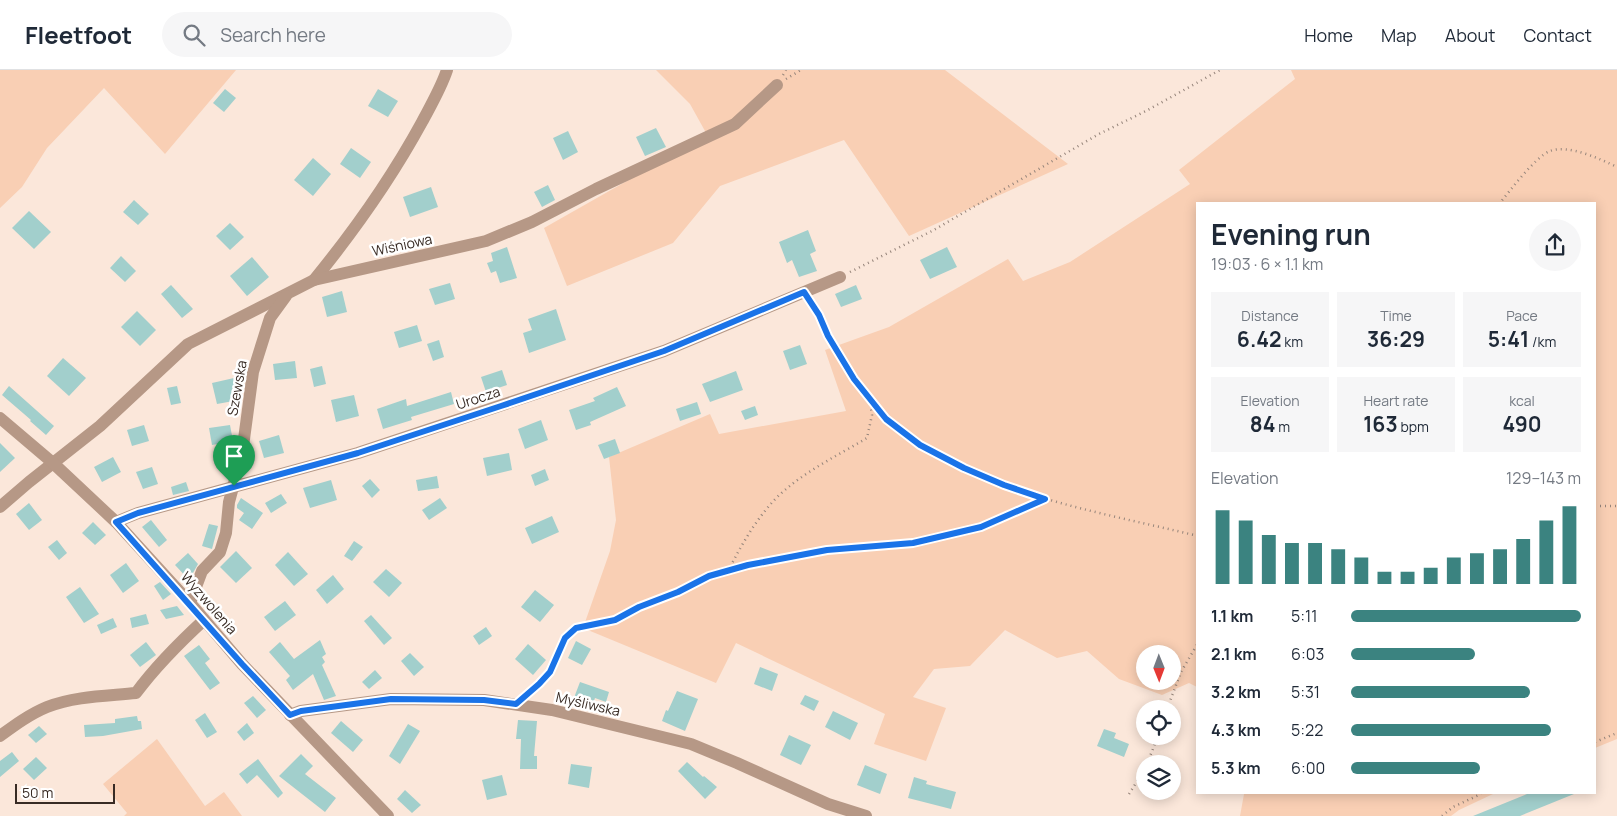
<!DOCTYPE html>
<meta charset="utf-8">
<style>
:root{--surface:#fff;--page:#f6f6f7;--text:#1f2937;--muted:#747a83;--line:#e0e1e3;--accent:#3b8380}
body{margin:0;font-family:Manrope,sans-serif;background:var(--page);color:var(--text);height:100vh;display:flex;flex-direction:column;font-size:19px;white-space:nowrap}
*{box-sizing:border-box;margin:0}
p{font-size:16px;color:var(--muted)}
.icon{flex:none;width:28px;height:28px;fill:none;stroke:currentColor;stroke-width:2;stroke-linecap:round;stroke-linejoin:round}
.map{position:relative;flex:1;overflow:hidden}
.panel{position:absolute;left:1196px;top:132px;width:400px;height:592px;display:flex;flex-direction:column;background:var(--surface);border-radius:0px;box-shadow:0 2px 12px #0003}
.panel>*{flex:none}
.needle{width:32px;rotate:179deg}
.fabs{position:absolute;left:1136px;top:575px;display:grid;gap:10px}
.fabs a{display:grid;place-items:center;width:45px;height:45px;border-radius:50%;background:var(--surface);box-shadow:0 2px 12px #0003;font-size:25px}
.scale{position:absolute;left:15px;bottom:12px;width:100px;box-sizing:border-box;padding-left:5px;border:2px solid #382b24;border-top:0;font-size:14px;line-height:18px;white-space:nowrap;color:#382b24;-webkit-text-stroke:4px #fff;paint-order:stroke}
.pin{position:absolute;display:grid;place-items:center;width:42px;height:42px;color:#fff;margin:-51px -21px;border-radius:50% 50% 50% 0;rotate:-45deg;box-shadow:0 0 5px #0007}
.pin .icon{rotate:45deg}
.round{display:grid;place-items:center;flex:none;width:52px;height:52px;border-radius:26px;background:var(--page)}
.summary{display:flex;align-items:center;justify-content:space-between;height:85px;padding:0 15px}
h1{font-size:28px;font-weight:700;line-height:38px}
.metrics{display:grid;grid-template-columns:repeat(3,1fr);gap:8px;height:85px;padding:5px 15px}
.metrics div{display:grid;align-content:center;border-radius:0px;background:var(--page);text-align:center}
.metrics b{font-size:21px;font-weight:700}
.metrics small{font-size:14px;font-weight:400}
.metrics p{font-size:14px}
.chart{height:140px;padding:10px 15px}
.chart p{display:flex;justify-content:space-between}
.chart svg{width:100%;height:90px;margin-top:5px;stroke:var(--accent);stroke-width:6}
ul{padding:0 15px;list-style:none;font-size:16px}
li{display:grid;grid-template-columns:80px 60px 1fr;align-items:center;height:38px}
li i{height:12px;border-radius:6px;background:var(--accent)}
header{display:flex;align-items:center;gap:30px;box-sizing:border-box;height:70px;padding:0 25px;background:var(--surface);border-bottom:1px solid var(--line)}
header strong{font-size:24px}
nav{display:flex;gap:28px;margin-inline-start:auto;font-size:18px}
.search{width:350px;height:45px;background:var(--page);display:flex;align-items:center;gap:12px;box-sizing:border-box;padding:0 18px;border-radius:28px;color:var(--muted);font-size:19px}
.map>svg:first-child{display:block}
.green{fill:#f9cfb4;fill-rule:evenodd}
.building{fill:#a2cfcc}
.lines{fill:none;stroke-linecap:round;stroke-linejoin:round}
.path{stroke:#96857b;stroke-width:2.5;stroke-dasharray:1 4;stroke-linecap:butt}
.minor{stroke:#b69886;stroke-width:12}
.tertiary{stroke:#b69886;stroke-width:12}
.route-casing{stroke:#fff;stroke-width:10}
.route{stroke:#1a73e8;stroke-width:6}
.labels{text-anchor:middle;stroke-width:5;stroke-linejoin:round;paint-order:stroke}
.street-label{font-size:14px;fill:#382b24;stroke:#fff}
</style>
<header>
<strong>Fleetfoot</strong>
<div class="search"><svg class="icon" aria-label="search" viewBox="0 0 24 24"><circle cx="10" cy="10" r="6"/><path d="M15 15l6 6"/></svg>Search here</div>
<nav><a>Home</a><a>Map</a><a>About</a><a>Contact</a></nav>
</header>
<div class="map">
<svg width="1617" height="746" viewBox="0 0 1617 746">
<rect width="100%" height="100%" fill="#fbe7da"/>
<!-- green -->
<g class="green">
<polygon points="0,0 236,0 165,84 104,18 47,78 22,117 0,138"/>
<polygon points="656,0 945,0 1068,94 909,166 844,70 720,116 673,173 567,216 544,158 648,99 710,70 690,34"/>
<path d="M 1291,0 L 1617,0 L 1617,669 L 1595,678 L 1595,134 L 1198,134 L 1197,617 L 1189,613 L 1162,625 L 1119,609 L 1087,581 L 1057,588 L 1005,560 L 970,596 L 934,599 L 913,627 L 946,638 L 926,691 L 874,674 L 885,644 L 736,573 L 716,613 L 583,558 L 610,481 L 616,450 L 609,387 L 710,344 L 719,364 L 846,341 L 825,280 L 889,257 L 1008,189 L 1023,211 L 1070,192 L 1190,114 L 1179,100 L 1295,9 ZM 1145,584 L 1172,584 L 1172,611 L 1145,611 Z"/>
<polygon points="157,669 205,736 224,722 242,746 124,746 127,743 103,714"/>
<polygon points="1244,724 1493,724 1459,740 1451,746 1240,746"/>
</g>
<!-- building -->
<g class="building">
<polygon points="225,19 236,28 224,42 213,33"/>
<polygon points="378,19 398,31 388,47 368,36"/>
<polygon points="656,58 666,77 645,86 636,67"/>
<polygon points="568,61 578,82 563,90 553,68"/>
<polygon points="351,78 371,92 360,108 340,94"/>
<polygon points="313,88 331,104 313,126 294,110"/>
<polygon points="548,115 555,130 542,137 534,122"/>
<polygon points="431,117 438,137 410,147 403,127"/>
<polygon points="134,130 149,144 138,155 123,142"/>
<polygon points="29,141 51,162 34,179 12,158"/>
<polygon points="230,153 244,167 230,180 216,166"/>
<polygon points="808,160 816,181 810,184 817,201 799,207 792,190 787,193 779,172"/>
<polygon points="507,177 517,208 500,213 496,201 491,203 487,193 493,191 491,183"/>
<polygon points="947,177 957,197 930,209 920,190"/>
<polygon points="121,186 136,201 125,212 110,198"/>
<polygon points="252,187 269,207 247,226 230,206"/>
<polygon points="450,213 455,229 435,235 429,219"/>
<polygon points="171,215 193,239 182,248 161,224"/>
<polygon points="856,215 862,229 841,237 835,224"/>
<polygon points="342,221 347,242 327,247 322,227"/>
<polygon points="556,239 566,270 529,283 523,263 532,260 528,249"/>
<polygon points="137,241 156,260 140,276 121,257"/>
<polygon points="417,255 422,271 399,278 394,262"/>
<polygon points="439,270 444,287 433,291 427,274"/>
<polygon points="800,275 807,294 790,300 783,281"/>
<polygon points="63,288 86,308 69,326 47,306"/>
<polygon points="295,291 297,308 275,310 273,294"/>
<polygon points="322,296 326,314 314,317 310,299"/>
<polygon points="502,300 507,315 486,322 481,307"/>
<polygon points="736,301 743,320 710,332 702,314"/>
<polygon points="234,308 239,330 217,334 212,313"/>
<polygon points="9,316 54,356 46,365 30,351 31,350 2,325"/>
<polygon points="177,316 181,333 171,335 167,318"/>
<polygon points="617,317 626,336 590,352 591,355 576,360 569,340 595,331 593,328"/>
<polygon points="451,322 454,334 411,347 412,350 383,359 377,339 406,329 407,336"/>
<polygon points="354,325 359,346 336,352 331,330"/>
<polygon points="697,332 701,344 680,351 676,339"/>
<polygon points="755,336 758,345 745,350 741,341"/>
<polygon points="541,350 548,370 525,379 518,359"/>
<polygon points="144,355 149,371 132,376 127,360"/>
<polygon points="230,355 233,371 212,375 209,358"/>
<polygon points="279,365 284,383 264,388 259,371"/>
<polygon points="615,369 620,383 604,389 598,375"/>
<polygon points="0,373 15,388 0,402"/>
<polygon points="509,383 512,400 487,406 483,388"/>
<polygon points="113,387 121,402 102,412 94,397"/>
<polygon points="152,397 158,414 143,419 136,402"/>
<polygon points="545,399 549,410 535,416 531,405"/>
<polygon points="437,406 439,418 418,421 416,410"/>
<polygon points="370,409 380,420 372,428 362,416"/>
<polygon points="331,410 337,430 310,438 303,418"/>
<polygon points="186,412 189,421 173,425 171,417"/>
<polygon points="281,424 287,433 271,443 265,433"/>
<polygon points="241,428 263,443 252,459 239,450 244,443 237,438 237,435"/>
<polygon points="440,428 447,438 429,450 422,440"/>
<polygon points="29,433 42,450 29,460 16,444"/>
<polygon points="552,446 559,462 532,474 525,458"/>
<polygon points="151,450 167,470 159,477 142,457"/>
<polygon points="93,452 106,465 95,475 82,463"/>
<polygon points="209,454 218,456 212,479 202,476"/>
<polygon points="57,470 67,483 59,490 48,477"/>
<polygon points="354,471 363,477 352,491 344,486"/>
<polygon points="236,481 252,498 236,513 220,497"/>
<polygon points="288,482 308,504 294,516 275,495"/>
<polygon points="188,483 198,494 189,510 175,495"/>
<polygon points="126,493 139,511 123,523 110,505"/>
<polygon points="386,499 402,513 389,527 373,512"/>
<polygon points="333,505 344,519 327,534 316,520"/>
<polygon points="160,512 171,524 163,530 154,516"/>
<polygon points="80,517 99,544 84,553 66,527"/>
<polygon points="535,520 554,535 540,552 521,537"/>
<polygon points="285,531 296,545 275,561 264,547"/>
<polygon points="177,536 184,545 166,549 160,540"/>
<polygon points="146,544 149,554 132,558 130,548"/>
<polygon points="371,545 392,568 384,575 364,551"/>
<polygon points="113,548 117,557 101,564 97,555"/>
<polygon points="486,557 492,566 479,575 473,566"/>
<polygon points="320,570 326,584 322,587 325,592 322,595 336,626 324,630 313,604 293,620 286,610 290,606 269,582 280,572 294,589"/>
<polygon points="576,571 591,579 582,595 568,588"/>
<polygon points="146,572 156,585 140,597 130,585"/>
<polygon points="528,574 546,590 533,605 515,589"/>
<polygon points="199,575 210,589 205,593 220,613 210,620 184,586"/>
<polygon points="410,583 424,597 414,606 401,591"/>
<polygon points="760,597 778,604 772,621 754,614"/>
<polygon points="375,600 382,608 369,619 362,612"/>
<polygon points="580,612 609,622 606,632 595,628 591,639 572,633"/>
<polygon points="677,621 698,629 685,661 662,651 666,640 668,641"/>
<polygon points="805,625 819,631 814,641 800,634"/>
<polygon points="253,626 266,640 257,648 244,633"/>
<polygon points="833,641 858,653 850,670 825,657"/>
<polygon points="205,643 217,662 207,668 195,650"/>
<polygon points="137,646 138,651 141,651 142,659 103,666 85,667 84,655 115,653 115,649"/>
<polygon points="518,650 537,651 534,686 537,686 537,699 520,699 521,669 516,669"/>
<polygon points="341,651 363,670 353,682 331,663"/>
<polygon points="247,653 254,663 244,671 237,662"/>
<polygon points="408,654 420,661 400,694 389,686"/>
<polygon points="39,656 47,664 36,673 28,665"/>
<polygon points="1104,659 1116,663 1114,668 1129,674 1124,687 1097,676"/>
<polygon points="789,665 811,675 801,695 780,685"/>
<polygon points="12,682 19,691 0,707 0,691"/>
<polygon points="301,684 313,696 305,704 336,728 325,742 279,706"/>
<polygon points="36,687 47,698 34,710 23,699"/>
<polygon points="258,689 283,723 278,728 257,705 247,714 239,704"/>
<polygon points="687,692 703,707 704,706 717,717 705,729 678,701"/>
<polygon points="571,694 592,697 589,718 568,714"/>
<polygon points="865,695 887,704 880,724 857,715"/>
<polygon points="502,705 507,725 487,730 482,710"/>
<polygon points="914,707 927,711 926,714 956,722 951,739 908,728"/>
<polygon points="405,720 421,735 412,743 397,729"/>
<polygon points="1527,724 1574,724 1520,746 1473,746"/>
</g>
<g class="lines">
<!-- path -->
<g class="path">
<polyline points="783,5 786,0"/>
<polyline points="786,9 801,0"/>
<path d="M 1499,134 C 1510,121 1535,87 1550,81 C 1569,74 1600,89 1617,97"/>
<polyline points="850,202 932,161 1099,64 1146,41 1220,0"/>
<path d="M 810,233 C 813,237 817,241 819,245 C 822,252 824,259 827,266 C 843,295 862,323 885,347 C 902,365 925,378 947,390 C 1026,431 1112,445 1198,466"/>
<polyline points="1595,436 1617,436"/>
<path d="M 728,501 C 740,478 752,456 769,436 C 793,407 835,387 867,368 L 872,345 L 870,332"/>
<polyline points="528,624 550,602 565,567 576,558 615,549 639,537 678,522 709,507 748,495 827,480 913,473 981,457 1045,429"/>
<polyline points="1167,639 1181,602 1198,573"/>
<polyline points="1595,672 1617,663"/>
<polyline points="1147,694 1158,666"/>
<polyline points="1129,724 1145,699"/>
<polyline points="1442,746 1453,737 1481,724"/>
</g>
<!-- minor -->
<g class="minor">
<path d="M 314,210 C 354,161 392,107 422,52 C 431,35 441,18 447,0"/>
<polyline points="0,437 29,412 100,356 188,274 314,210 486,171 532,152 596,119 735,54 777,15"/>
<polyline points="116,452 138,443 358,383 664,281 840,207"/>
<polyline points="190,533 202,501 220,482 226,463 229,432 242,384 253,302 270,248 286,226"/>
<polyline points="290,645 301,641 391,629 484,630 552,640 691,674 737,693 828,734 866,746"/>
<path d="M 0,666 C 15,655 30,644 47,637 C 75,626 107,626 136,623 C 156,596 179,573 204,550"/>
</g>
<!-- tertiary -->
<polyline class="tertiary" points="0,348 53,393 116,452 190,533 242,594 388,746"/>
</g>
<g class="lines">
<defs>
<polygon id="route" points="804,222 819,245 828,266 854,309 886,349 920,375 964,398 1004,415 1045,429 981,457 913,473 827,480 748,495 709,506 678,522 639,537 615,550 576,558 565,568 550,602 539,614 516,634 484,630 391,629 301,641 290,645 242,594 116,452 138,443 358,383 501,336 664,281"/>
</defs>
<!-- route casing -->
<use href="#route" class="route-casing"/>
<!-- route -->
<use href="#route" class="route"/>
</g>
<g class="labels">
<!-- street labels -->
<g class="street-label">
<text transform="translate(402 175) rotate(-12)" y="5">Wiśniowa</text>
<text transform="translate(237 318) rotate(-80)" y="5">Szewska</text>
<text transform="translate(478 328) rotate(-18)" y="5">Urocza</text>
<text transform="translate(209 533) rotate(49)" y="5">Wyzwolenia</text>
<text transform="translate(588 634) rotate(13)" y="5">Myśliwska</text>
</g>
</g>
</svg>
<div class="fabs">
<a><svg class="needle" viewBox="-14 -14 28 28"><path d="M0-13l5 13h-10z" fill="#e53935"/><path d="M0 13l5-13h-10z" fill="#747a83"/></svg></a>
<a><svg class="icon" aria-label="locate" viewBox="0 0 24 24"><circle cx="12" cy="12" r="6"/><path d="M12 2v4M12 18v4M2 12h4M18 12h4"/></svg></a>
<a><svg class="icon" aria-label="layers" viewBox="0 0 24 24"><path d="M12 4l9 5-9 5-9-5zM3 14l9 5 9-5"/></svg></a>
</div>
<div class="scale">50 m</div>
<div class="pin" style="left:234px;top:416px;background:#1e9e55"><svg class="icon" aria-label="arrive" viewBox="0 0 24 24"><path d="M6 21V4h12l-3 4 3 4H6"/></svg></div>
<section class="panel">
<div class="summary"><div><h1>Evening run</h1><p>19:03 · 6 × 1.1 km</p></div><a class="round"><svg class="icon" aria-label="share" viewBox="0 0 24 24"><path d="M12 15V3M7 8l5-5 5 5M5 13v7h14v-7"/></svg></a></div>
<div class="metrics">
<div><p>Distance</p><b>6.42<small> km</small></b></div>
<div><p>Time</p><b>36:29</b></div>
<div><p>Pace</p><b>5:41<small> /km</small></b></div>
</div>
<div class="metrics">
<div><p>Elevation</p><b>84<small> m</small></b></div>
<div><p>Heart rate</p><b>163<small> bpm</small></b></div>
<div><p>kcal</p><b>490</b></div>
</div>
<div class="chart"><p><span>Elevation</span>129–143 m</p>
<svg viewBox="0 0 160 44" preserveAspectRatio="none"><path d="M5 44V8M15 44V13M25 44V20M35 44V24M45 44V24M55 44V27M65 44V31M75 44V38M85 44V38M95 44V36M105 44V31M115 44V29M125 44V27M135 44V22M145 44V13M155 44V6"/></svg>
</div>
<ul>
<li><b>1.1 km</b>5:11<i style="width:100%"></i></li>
<li><b>2.1 km</b>6:03<i style="width:54%"></i></li>
<li><b>3.2 km</b>5:31<i style="width:78%"></i></li>
<li><b>4.3 km</b>5:22<i style="width:87%"></i></li>
<li><b>5.3 km</b>6:00<i style="width:56%"></i></li>
</ul>
</section>
</div>
